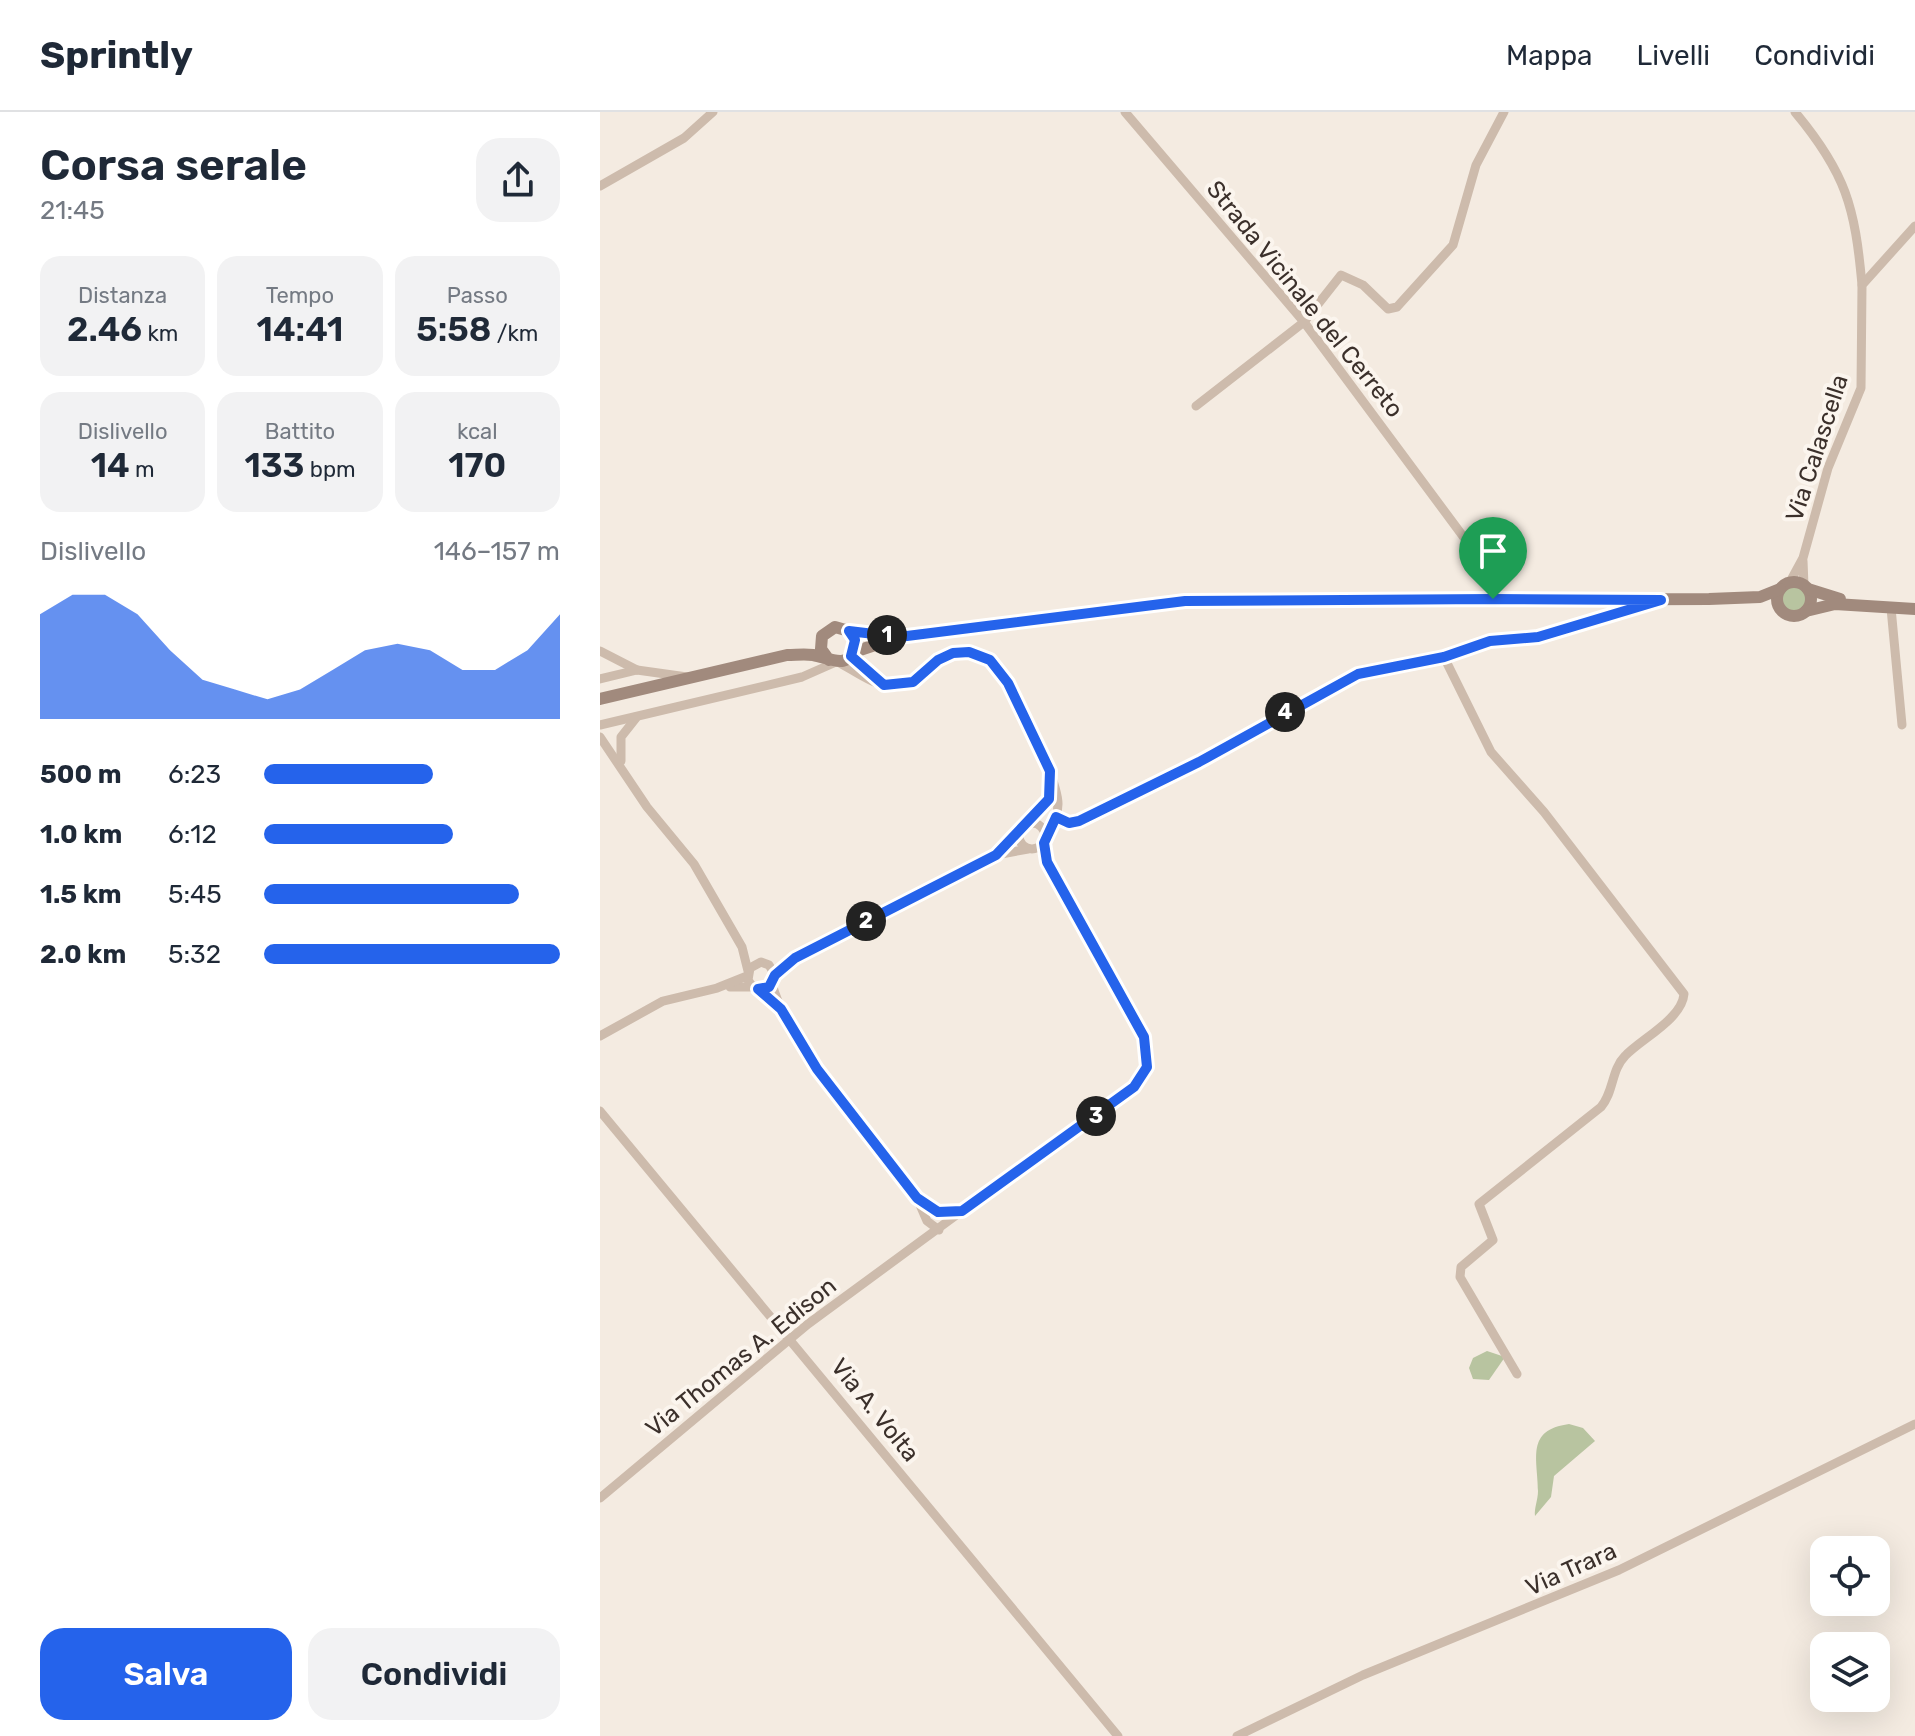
<!DOCTYPE html>
<html lang="it">
<meta charset="utf-8">
<style>
:root{--surface:#fff;--page:#f2f2f3;--text:#1f2937;--muted:#747a83;--line:#e0e1e3;--accent:#2563eb}
body{margin:0;font-family:Rubik,sans-serif;background:var(--page);color:var(--text);height:100vh;display:flex;flex-direction:column;font-size:30px;white-space:nowrap}
*{box-sizing:border-box;margin:0}
p{font-size:26px;color:var(--muted)}
.icon{flex:none;width:44px;height:44px;fill:none;stroke:currentColor;stroke-width:2;stroke-linecap:round;stroke-linejoin:round}
.map{position:relative;flex:1;overflow:hidden}
.drawer{display:flex;flex-direction:column;background:var(--surface);width:600px}
.drawer>*{flex:none}
.buttons{position:absolute;left:1210px;top:1424px;display:grid;gap:16px}
.buttons a{display:grid;place-items:center;width:80px;height:80px;border-radius:16px;background:var(--surface);box-shadow:0 8px 32px #0002;font-size:40px}
.pin{position:absolute;display:grid;place-items:center;width:68px;height:68px;color:#fff;margin:-82px -34px;border-radius:50% 50% 50% 0;rotate:-45deg;box-shadow:0 0 8px #0007}
.pin .icon{rotate:45deg}
.km{position:absolute;width:40px;height:40px;margin:-20px;border-radius:50%;background:#222;color:#fff;font-size:22px;line-height:40px;text-align:center}
.round{display:grid;place-items:center;flex:none;width:84px;height:84px;border-radius:24px;background:var(--page)}
.overview{display:flex;align-items:center;justify-content:space-between;height:136px;padding:0 40px}
h1{font-size:44px;font-weight:600;line-height:60px}
.stats{display:grid;grid-template-columns:repeat(3,1fr);gap:12px;height:136px;padding:8px 40px}
.stats div{display:grid;align-content:center;border-radius:20px;background:var(--page);text-align:center}
.stats b{font-size:34px;font-weight:600}
.stats small{font-size:22px;font-weight:400}
.stats p{font-size:22px}
.chart{height:224px;padding:16px 40px}
.chart p{display:flex;justify-content:space-between}
.chart svg{width:100%;height:144px;margin-top:8px;fill:var(--accent);opacity:.7}
.action{display:flex;gap:16px;margin-top:auto;padding:16px 40px}
.action a{flex:1;height:92px;border-radius:24px;background:var(--accent);color:#fff;font-size:32px;font-weight:600;line-height:92px;text-align:center}
.action a+a{background:var(--page);color:var(--text)}
ul{padding:0 40px;list-style:none;font-size:26px}
li{display:grid;grid-template-columns:128px 96px 1fr;align-items:center;height:60px}
li i{height:20px;border-radius:10px;background:var(--accent)}
header{display:flex;align-items:center;gap:48px;box-sizing:border-box;height:112px;padding:0 40px;background:var(--surface);border-bottom:2px solid var(--line)}
header strong{font-size:38px}
nav{display:flex;gap:44px;margin-inline-start:auto;font-size:28px}
main{display:flex;flex:1;min-height:0}
.map>svg:first-child{display:block}
.green{fill:#b8c4a0}
.lines{fill:none;stroke-linecap:round;stroke-linejoin:round}
.minor{stroke:#cdbbac;stroke-width:9}
.secondary{stroke:#a18a7d;stroke-width:12}
.route-casing{stroke:#fff;stroke-width:16}
.route{stroke:#2563eb;stroke-width:10}
.labels{text-anchor:middle;stroke-width:8;stroke-linejoin:round;paint-order:stroke}
.street-label{font-size:24px;fill:#3b302b;stroke:#fbf5ee}
</style>
<header>
<strong>Sprintly</strong>
<nav><a>Mappa</a><a>Livelli</a><a>Condividi</a></nav>
</header>
<main>
<section class="drawer">
<div class="overview"><div><h1>Corsa serale</h1><p>21:45</p></div><a class="round"><svg class="icon" aria-label="share" viewBox="0 0 24 24"><path d="M12 15V3M7 8l5-5 5 5M5 13v7h14v-7"/></svg></a></div>
<div class="stats">
<div><p>Distanza</p><b>2.46<small> km</small></b></div>
<div><p>Tempo</p><b>14:41</b></div>
<div><p>Passo</p><b>5:58<small> /km</small></b></div>
</div>
<div class="stats">
<div><p>Dislivello</p><b>14<small> m</small></b></div>
<div><p>Battito</p><b>133<small> bpm</small></b></div>
<div><p>kcal</p><b>170</b></div>
</div>
<div class="chart"><p><span>Dislivello</span>146–157 m</p>
<svg viewBox="0 0 160 44" preserveAspectRatio="none"><path d="M0 44V12L10 6L20 6L30 12L40 23L50 32L60 35L70 38L80 35L90 29L100 23L110 21L120 23L130 29L140 29L150 23L160 12V44z"/></svg>
</div>
<ul>
<li><b>500 m</b>6:23<i style="width:57%"></i></li>
<li><b>1.0 km</b>6:12<i style="width:64%"></i></li>
<li><b>1.5 km</b>5:45<i style="width:86%"></i></li>
<li><b>2.0 km</b>5:32<i style="width:100%"></i></li>
</ul>
<div class="action"><a>Salva</a><a>Condividi</a></div>
</section>
<div class="map">
<svg width="1315" height="1624" viewBox="0 0 1315 1624">
<rect width="100%" height="100%" fill="#f4ebe1"/>
<!-- green -->
<g class="green">
<circle cx="1194" cy="487" r="13"/>
<polygon points="887,1239 905,1245 889,1268 873,1267 869,1256 873,1246"/>
<path d="M 969,1312 L 983,1316 L 995,1329 L 954,1364 L 951,1385 L 935,1404 C 934,1396 938,1388 938,1379 C 938,1347 925,1318 969,1312 Z"/>
</g>
<g class="lines">
<!-- minor -->
<g class="minor">
<polyline points="525,0 704,210 868,431 885,461 893,487"/>
<path d="M 1195,0 C 1246,61 1255,95 1262,173"/>
<polyline points="0,74 84,26 113,0"/>
<polyline points="596,294 704,210 741,163 763,173 788,197 797,195 853,133 876,53 904,0"/>
<polyline points="1203,449 1204,474"/>
<polyline points="1190,470 1203,446 1228,356 1261,276 1262,173 1315,114"/>
<polyline points="1291,496 1302,613"/>
<polyline points="0,539 37,558"/>
<polyline points="251,544 270,564"/>
<path d="M 844,545 L 891,640 L 944,700 L 1084,882 C 1082,907 1041,927 1025,944 C 1011,958 1014,980 1001,995 L 879,1092 L 893,1128 L 861,1155 L 860,1165 L 917,1262"/>
<path d="M 238,550 C 255,559 274,574 294,575 C 325,575 335,535 368,540 C 378,542 389,546 396,553 C 413,571 458,668 458,692 C 458,706 450,714 445,726"/>
<polyline points="0,567 37,558 87,565"/>
<polyline points="0,613 202,565 236,550"/>
<polyline points="0,625 47,695 94,752 142,835 148,859"/>
<polyline points="21,649 21,625 36,606"/>
<polyline points="456,705 469,711 479,709 599,650 758,562 844,545 890,529 938,525 1054,490"/>
<circle cx="432" cy="724" r="13"/>
<polyline points="427,711 447,691 451,671"/>
<polyline points="175,863 195,846 396,743 428,737"/>
<path d="M 172,872 C 193,944 270,1026 317,1086 L 338,1100 L 359,1100"/>
<polyline points="130,875 169,875 175,863 169,853 161,850 150,856 148,868 153,875"/>
<polyline points="0,924 63,889 117,876 147,864"/>
<polyline points="0,999 518,1624"/>
<polyline points="317,1086 327,1109 339,1118"/>
<polyline points="0,1386 208,1212 543,966 548,949 546,929 449,756 444,731"/>
<polyline points="637,1624 763,1563 1019,1458 1315,1312"/>
</g>
<!-- secondary -->
<g class="secondary">
<circle cx="1194" cy="487" r="17"/>
<polyline points="1208,477 1240,487"/>
<polyline points="1206,499 1235,492 1315,497"/>
<polyline points="249,519 292,524"/>
<polyline points="254,540 305,523 585,489 1109,487 1160,485 1180,477"/>
<path d="M 0,587 L 187,543 C 196,543 204,542 213,543 C 230,546 249,559 256,534 L 249,519 L 235,515 L 222,524 L 221,537 L 229,548"/>
</g>
</g>
<g class="lines">
<defs>
<polygon id="route" points="893,487 1061,488 938,525 890,529 844,545 758,562 599,650 479,709 469,711 456,705 444,731 447,750 544,925 547,955 534,975 362,1099 338,1100 317,1086 217,957 181,897 158,877 169,875 175,863 195,846 396,743 449,687 450,659 408,571 390,548 369,540 353,541 338,548 313,570 284,573 251,544 255,528 249,519 299,525 585,489"/>
</defs>
<!-- route casing -->
<use href="#route" class="route-casing"/>
<!-- route -->
<use href="#route" class="route"/>
</g>
<g class="labels">
<!-- street labels -->
<g class="street-label">
<text transform="translate(705 187) rotate(51)" y="8">Strada Vicinale del Cerreto</text>
<text transform="translate(1217 336) rotate(-72)" y="8">Via Calascella</text>
<text transform="translate(141 1245) rotate(-39)" y="8">Via Thomas A. Edison</text>
<text transform="translate(275 1298) rotate(51)" y="8">Via A. Volta</text>
<text transform="translate(971 1457) rotate(-24)" y="8">Via Trara</text>
</g>
</g>
</svg>
<div class="buttons">
<a><svg class="icon" aria-label="locate" viewBox="0 0 24 24"><circle cx="12" cy="12" r="6"/><path d="M12 2v4M12 18v4M2 12h4M18 12h4"/></svg></a>
<a><svg class="icon" aria-label="layers" viewBox="0 0 24 24"><path d="M12 4l9 5-9 5-9-5zM3 14l9 5 9-5"/></svg></a>
</div>
<div class="pin" style="left:893px;top:487px;background:#1e9e55"><svg class="icon" aria-label="arrive" viewBox="0 0 24 24"><path d="M6 21V4h12l-3 4 3 4H6"/></svg></div>
<b class="km" style="left:287px;top:523px">1</b>
<b class="km" style="left:266px;top:809px">2</b>
<b class="km" style="left:496px;top:1004px">3</b>
<b class="km" style="left:685px;top:600px">4</b>
</div>
</main>
